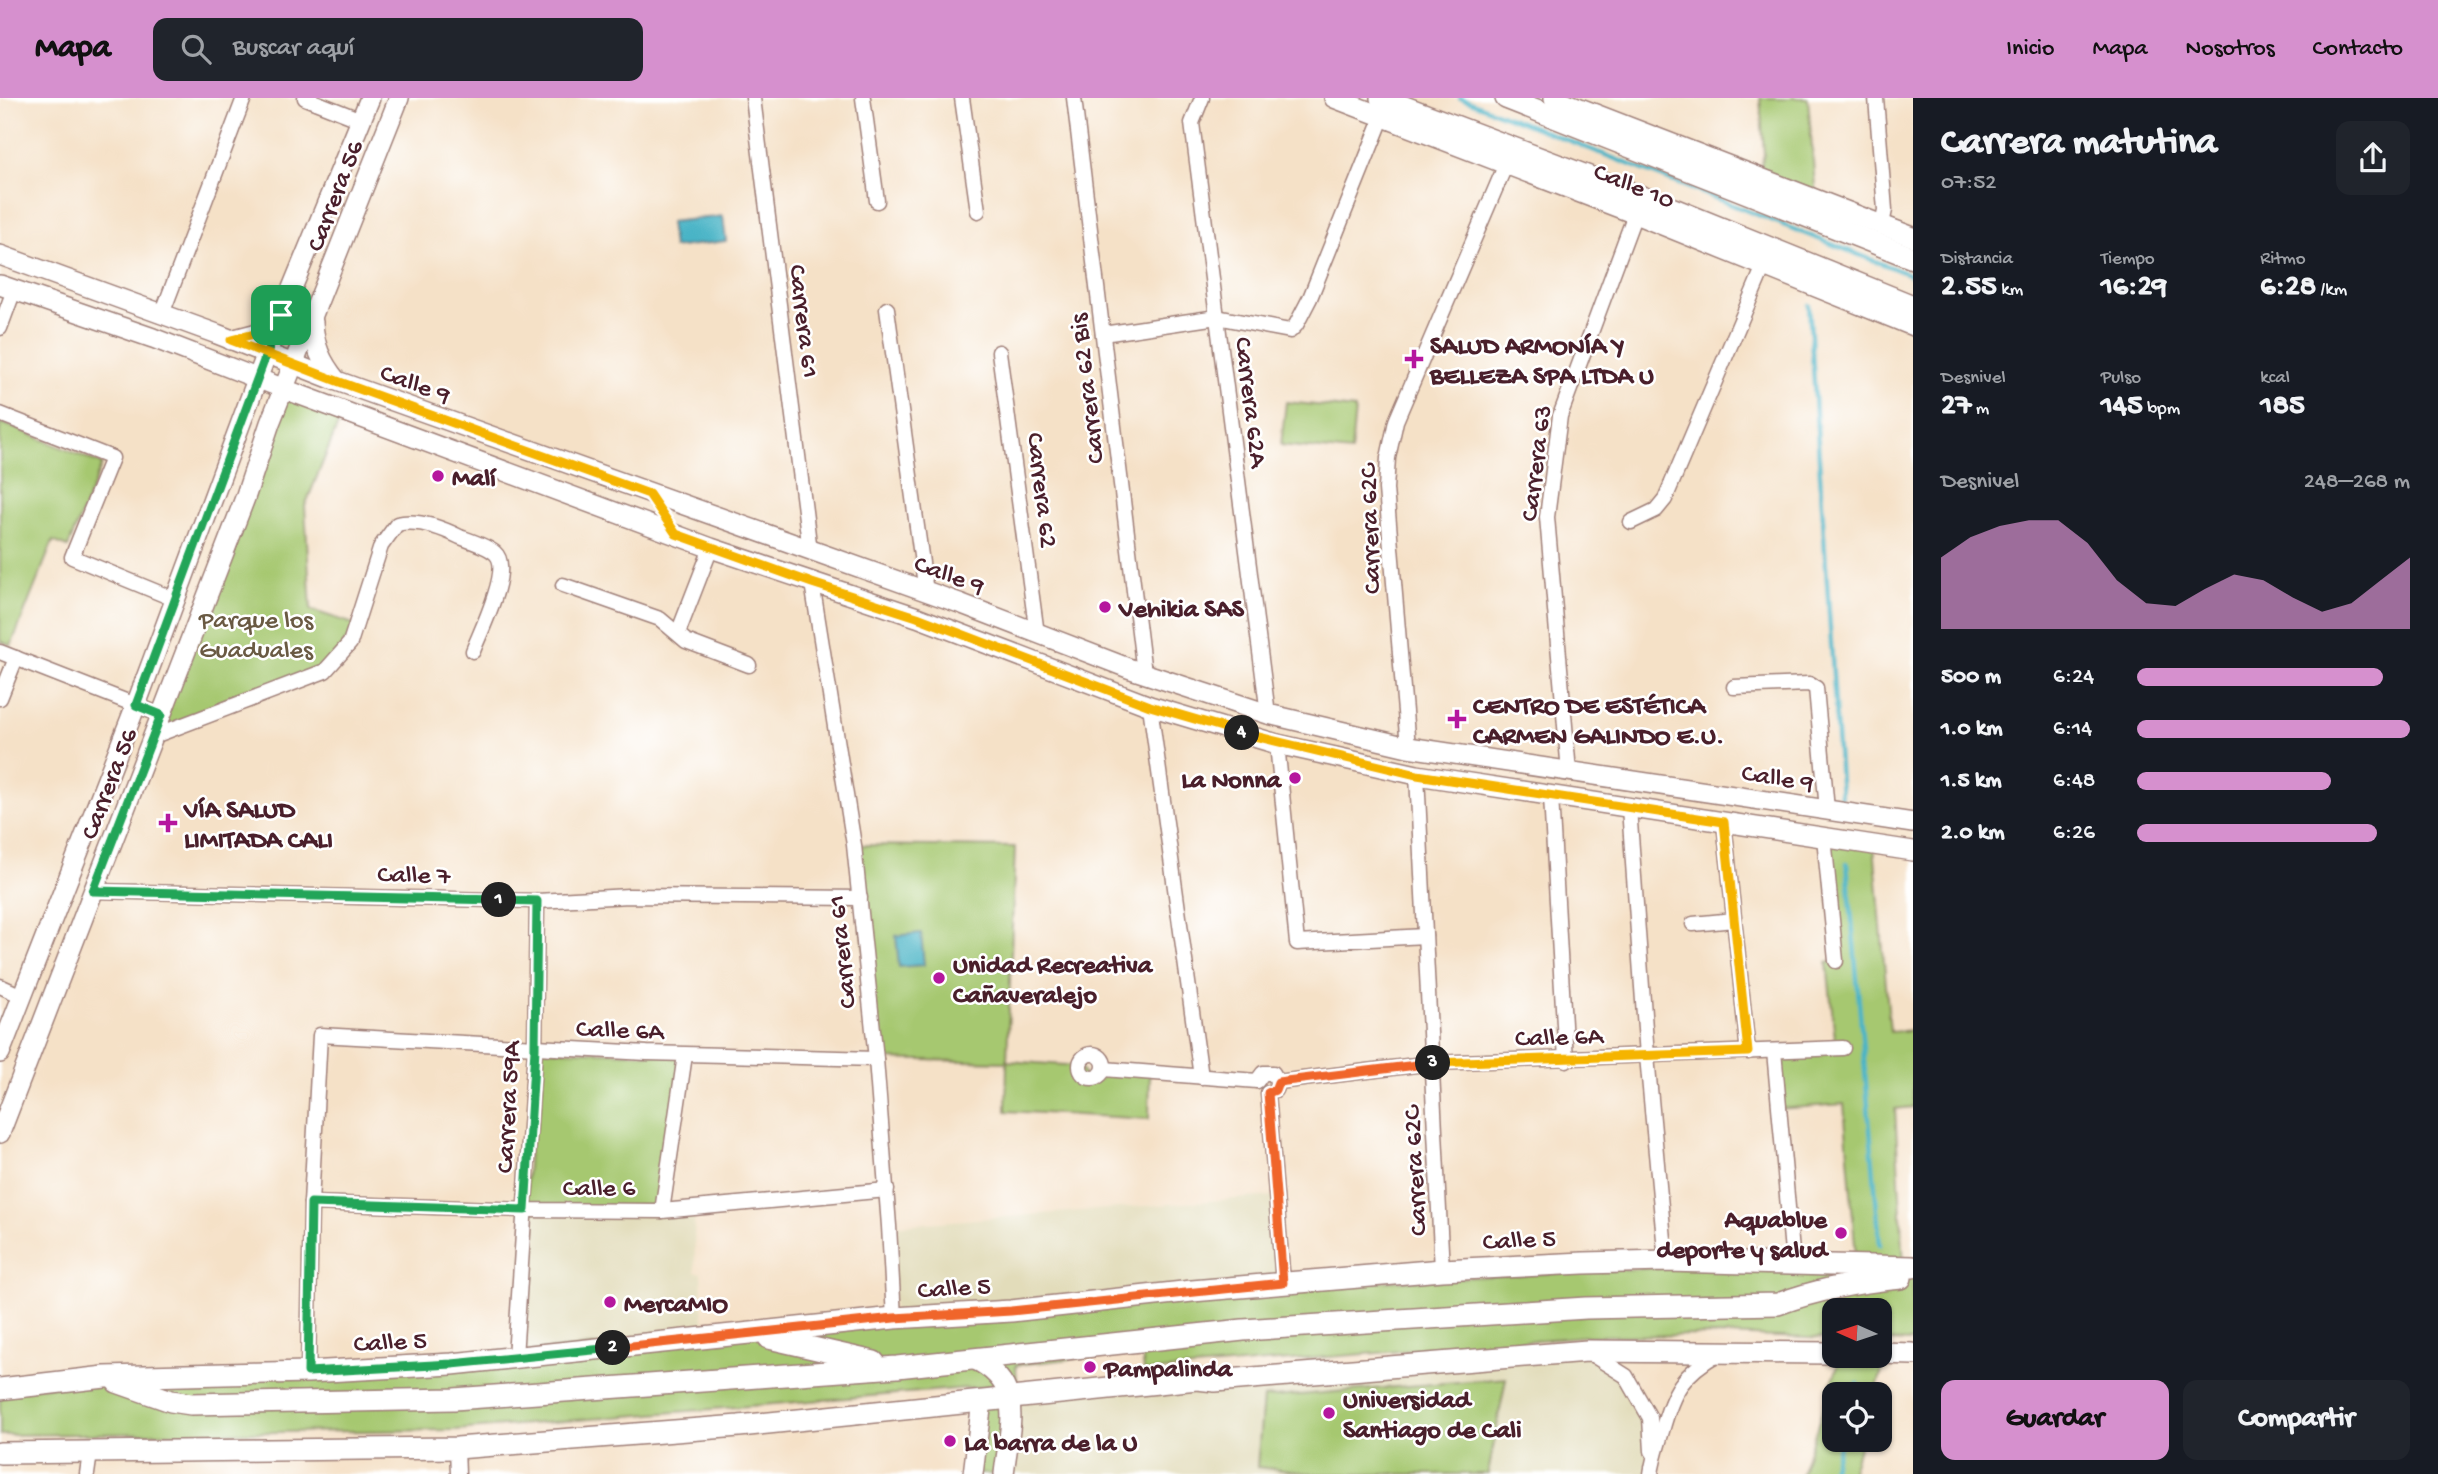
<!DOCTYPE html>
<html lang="es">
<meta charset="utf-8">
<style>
:root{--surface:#171b24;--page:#20242c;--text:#f1f3f6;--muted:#9ea1a6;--accent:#d690ce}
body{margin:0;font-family:"Gochi Hand",sans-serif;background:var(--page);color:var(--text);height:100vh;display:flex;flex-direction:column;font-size:26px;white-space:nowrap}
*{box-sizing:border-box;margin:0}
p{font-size:23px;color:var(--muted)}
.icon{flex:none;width:38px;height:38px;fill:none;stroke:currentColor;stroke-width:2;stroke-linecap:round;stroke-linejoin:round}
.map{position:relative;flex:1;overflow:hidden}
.drawer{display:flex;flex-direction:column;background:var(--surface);width:525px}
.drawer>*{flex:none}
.needle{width:46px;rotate:273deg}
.controls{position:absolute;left:1822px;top:1200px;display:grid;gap:14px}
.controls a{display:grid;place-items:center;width:70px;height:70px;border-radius:14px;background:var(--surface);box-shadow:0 2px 5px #0004;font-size:35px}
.pin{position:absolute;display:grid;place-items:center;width:60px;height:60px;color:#fff;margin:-30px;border-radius:14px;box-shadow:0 4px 10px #0006}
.km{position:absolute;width:35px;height:35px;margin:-18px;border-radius:50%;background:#222;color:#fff;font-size:19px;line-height:35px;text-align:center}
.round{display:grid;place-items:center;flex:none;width:74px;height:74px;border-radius:14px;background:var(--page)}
.head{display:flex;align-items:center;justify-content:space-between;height:119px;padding:0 28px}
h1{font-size:38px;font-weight:700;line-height:52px}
.figures{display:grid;grid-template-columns:repeat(3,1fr);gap:10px;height:119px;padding:7px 28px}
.figures div{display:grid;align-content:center}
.figures b{font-size:30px;font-weight:700}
.figures small{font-size:19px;font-weight:400}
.figures p{font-size:19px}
.chart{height:196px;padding:14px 28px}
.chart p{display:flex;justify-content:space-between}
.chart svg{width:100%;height:126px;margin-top:7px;fill:var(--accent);opacity:.7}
.cta{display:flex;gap:14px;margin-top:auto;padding:14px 28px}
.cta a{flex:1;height:80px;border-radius:14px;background:var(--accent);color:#111;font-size:28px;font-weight:700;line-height:80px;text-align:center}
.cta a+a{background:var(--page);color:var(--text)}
ul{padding:0 28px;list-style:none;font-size:23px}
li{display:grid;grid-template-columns:112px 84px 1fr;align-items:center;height:52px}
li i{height:18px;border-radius:9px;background:var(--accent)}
header{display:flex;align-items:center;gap:42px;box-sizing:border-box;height:98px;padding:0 35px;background:var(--accent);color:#111}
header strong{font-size:33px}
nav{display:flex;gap:38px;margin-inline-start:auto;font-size:24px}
.search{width:490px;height:63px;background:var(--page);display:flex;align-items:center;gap:18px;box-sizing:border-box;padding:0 24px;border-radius:14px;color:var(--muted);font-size:26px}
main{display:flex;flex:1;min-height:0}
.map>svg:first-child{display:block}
.built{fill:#e2dcba}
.green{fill:#a6c870;stroke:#78744e;stroke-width:2}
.water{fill:#49b4c6;stroke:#4a6a78;stroke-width:2}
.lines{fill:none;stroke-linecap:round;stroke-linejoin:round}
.stream{stroke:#49b4c6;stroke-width:4.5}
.street-casing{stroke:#a08079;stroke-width:17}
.secondary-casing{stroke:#a08079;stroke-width:22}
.primary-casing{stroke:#a08079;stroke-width:24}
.street{stroke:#fff;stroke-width:14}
.secondary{stroke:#fff;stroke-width:19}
.primary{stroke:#fff;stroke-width:21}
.split-1-casing{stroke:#fff;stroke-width:14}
.split-2-casing{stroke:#fff;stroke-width:14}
.split-3-casing{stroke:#fff;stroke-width:14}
.split-4-casing{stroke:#fff;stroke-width:14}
.split-5-casing{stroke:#fff;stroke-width:14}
.split-1{stroke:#22a559;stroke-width:9}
.split-2{stroke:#22a559;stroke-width:9}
.split-3{stroke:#f0652b;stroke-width:9}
.split-4{stroke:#f5b400;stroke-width:9}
.split-5{stroke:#f5b400;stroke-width:9}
.poi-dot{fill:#b5179e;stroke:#fff;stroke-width:2.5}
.labels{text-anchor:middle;stroke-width:5;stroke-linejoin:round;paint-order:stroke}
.street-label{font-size:26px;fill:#4a1f2b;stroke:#fff}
.poi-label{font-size:26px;font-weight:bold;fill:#4a1f2b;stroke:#fff;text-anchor:start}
.park-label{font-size:26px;fill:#6a5a43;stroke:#fff}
</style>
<header>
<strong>Mapa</strong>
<div class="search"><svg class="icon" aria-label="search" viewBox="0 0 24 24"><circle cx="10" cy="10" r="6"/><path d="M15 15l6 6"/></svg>Buscar aquí</div>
<nav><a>Inicio</a><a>Mapa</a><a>Nosotros</a><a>Contacto</a></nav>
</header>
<main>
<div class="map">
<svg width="1913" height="1376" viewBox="0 0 1913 1376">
<rect width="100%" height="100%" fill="#fff"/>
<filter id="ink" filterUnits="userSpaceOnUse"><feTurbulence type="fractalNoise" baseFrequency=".0143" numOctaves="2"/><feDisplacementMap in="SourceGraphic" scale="14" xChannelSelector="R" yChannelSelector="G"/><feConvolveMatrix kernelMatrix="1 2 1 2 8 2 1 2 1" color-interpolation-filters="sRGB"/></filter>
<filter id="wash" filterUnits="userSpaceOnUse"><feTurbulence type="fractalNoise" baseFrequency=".00686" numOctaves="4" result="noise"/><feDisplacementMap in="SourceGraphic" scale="28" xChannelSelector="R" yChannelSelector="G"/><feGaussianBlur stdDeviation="1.57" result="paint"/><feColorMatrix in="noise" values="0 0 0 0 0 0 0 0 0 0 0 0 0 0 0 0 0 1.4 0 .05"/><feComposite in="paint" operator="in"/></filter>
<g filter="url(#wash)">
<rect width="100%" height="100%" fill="#f5e1c7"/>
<!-- built -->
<g class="built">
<polygon points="1275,1098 1283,1185 894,1220 889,1128"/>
<polygon points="694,1111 695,1174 701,1175 704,1242 515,1259 525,1112"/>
<polygon points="1587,1253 1626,1278 1650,1320 1651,1376 1004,1376 1010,1301"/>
</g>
<!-- green -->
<g class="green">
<polygon points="1760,0 1808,0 1816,101 1758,79 1764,56"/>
<polygon points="284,290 344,312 305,408 311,512 357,527 325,573 166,634 166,606"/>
<polygon points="1286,304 1355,311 1351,354 1281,347"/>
<polygon points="0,324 102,366 68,449 53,443 11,548 0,543"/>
<polygon points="1824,739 1874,747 1890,934 1913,932 1913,1009 1895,1011 1904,1168 1913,1169 1913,1244 1880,1243 1880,1213 1834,1213 1834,1241 1723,1237 1587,1238 1144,1274 1142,1253 1016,1267 1017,1286 456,1332 0,1337 0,1291 308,1274 1192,1193 1856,1160 1844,1006 1778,1011 1774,953 1836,950 1827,865 1835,863"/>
<polygon points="854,747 1015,749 1007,963 1080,968 1084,977 1093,981 1102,976 1150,974 1149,1021 1006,1013 1007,964 876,961"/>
<polygon points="535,951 685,957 662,1113 525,1112"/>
<polygon points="1887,1255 1875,1297 1834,1297 1834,1342 1861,1342 1851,1376 1801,1376 1841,1258 1880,1258"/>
<polygon points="1506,1280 1488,1376 1316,1376 1257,1369 1263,1300"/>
<polygon points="1010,1301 1004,1376 973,1376 982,1303"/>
</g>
<!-- water -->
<g class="water">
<polygon points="723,118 726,143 673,150 670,124"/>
<polygon points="921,835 924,867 899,869 896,838"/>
</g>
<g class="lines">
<!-- stream -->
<g class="stream">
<polyline points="1460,0 1913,178"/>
<polyline points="1809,207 1841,699"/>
<polyline points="1847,765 1880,1147"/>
<polyline points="1855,1297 1858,1286"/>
<polyline points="1831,1376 1841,1342"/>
</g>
</g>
</g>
<g filter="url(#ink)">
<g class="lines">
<defs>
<g id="street">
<polyline points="305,0 361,22"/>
<polyline points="753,0 810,453"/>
<polyline points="863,0 877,103"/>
<polyline points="962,0 978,113"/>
<polyline points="1074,0 1144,575"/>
<polyline points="1202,0 1192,25 1268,616"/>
<polyline points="1876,0 1885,112 1882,126"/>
<polyline points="887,211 926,494"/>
<polyline points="162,216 244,0"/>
<polyline points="0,230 14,192"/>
<polyline points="1103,236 1217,219 1290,233 1296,227 1310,200 1383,18"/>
<polyline points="999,254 1037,536"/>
<polyline points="0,316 112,360 72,459 174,501"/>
<polyline points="1631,424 1656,412 1665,401 1764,168"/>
<polyline points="812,485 854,747 876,961 889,1128 894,1220"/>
<polyline points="563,487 660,521 686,543 749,567"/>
<polyline points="678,535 711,450"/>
<polyline points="0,554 161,617"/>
<polyline points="1734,589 1809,586 1816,590 1827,712"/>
<polyline points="0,600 16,560"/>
<polyline points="1150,608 1201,979"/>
<path d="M 154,638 L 325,573 L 350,545 L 381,448 L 397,426 C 417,421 442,430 460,439 C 471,443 487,448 495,455 C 513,470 480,534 473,553"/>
<polyline points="1277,646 1297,845 1425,838"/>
<polyline points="1408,649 1386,391 1388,360 1396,323 1506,66"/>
<polyline points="1569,674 1547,419 1560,318 1635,116"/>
<polyline points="1417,677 1442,1172"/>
<polyline points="1551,698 1566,962"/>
<polyline points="1629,710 1647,958 1666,1163"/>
<polyline points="1724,724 1748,954"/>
<polyline points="1824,739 1836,863"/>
<polyline points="93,793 537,803 629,798 860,800"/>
<polyline points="1693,826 1734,822"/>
<polyline points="0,888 22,898"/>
<polyline points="1774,953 1793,1165"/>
<circle cx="1092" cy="968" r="12"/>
<polyline points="1104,971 1257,983"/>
<polyline points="1257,983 1263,975 1273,975 1278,984 1275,992"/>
<polyline points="1278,984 1432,965 1843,950"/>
<polyline points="1268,995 1283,1185"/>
<polyline points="311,1105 525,1112 662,1113 887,1092"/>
<polyline points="662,1113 685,957"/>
<polyline points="1588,1254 1626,1278 1650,1320 1652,1353"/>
<polyline points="515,1259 535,951 537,803"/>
<polyline points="308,1274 311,1105 320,937 647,955 876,961"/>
<polyline points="457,1350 458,1376"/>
<polyline points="87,1376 90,1355"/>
<path d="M 1651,1376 C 1653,1361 1658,1347 1662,1333 C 1673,1293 1682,1276 1719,1255"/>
</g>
<g id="secondary">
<polyline points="1334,0 1635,116 1913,228"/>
<polyline points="1554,0 1913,139"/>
<polyline points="0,157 217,236 337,283 962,506 1128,570 1268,616 1408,649 1913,725"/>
<polyline points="0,187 153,240 295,295 711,450 917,519 1150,608 1277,646 1417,677 1913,753"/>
<path d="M 313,224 C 314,247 321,264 336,282"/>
<polyline points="231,242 258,235 281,217"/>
<polyline points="0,955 136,607 281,217 370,0"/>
<polyline points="0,1035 245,400 270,325 399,0"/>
<path d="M 973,1261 C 1027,1286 1009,1328 1004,1376"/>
<polyline points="973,1376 982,1303"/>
</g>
<g id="primary">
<polyline points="1381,0 1676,112 1913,208"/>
<polyline points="1506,0 1913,160"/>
<polyline points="769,1240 874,1264"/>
<polyline points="1880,1255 1913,1256"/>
<path d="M 117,1284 L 171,1303 L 191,1306 L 454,1301 L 897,1269 L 1243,1232 L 1586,1210 L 1778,1206 C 1818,1191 1858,1184 1901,1180"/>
<polyline points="0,1291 105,1279 308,1274 452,1266 894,1220 1011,1213 1192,1193 1442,1172 1583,1165 1666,1163 1913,1169"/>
<polyline points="0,1355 457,1350 739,1328 1197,1281 1215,1283 1587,1253 1834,1255"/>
</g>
</defs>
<!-- street casing -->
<use href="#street" class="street-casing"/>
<!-- secondary casing -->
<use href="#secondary" class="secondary-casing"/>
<!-- primary casing -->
<use href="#primary" class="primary-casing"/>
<!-- street -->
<use href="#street" class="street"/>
<!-- secondary -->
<use href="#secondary" class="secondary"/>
<!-- primary -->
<use href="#primary" class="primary"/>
</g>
</g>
<g class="lines" filter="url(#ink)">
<defs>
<polyline id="split-1" points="281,217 136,607 161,617 93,793 499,802"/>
<polyline id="split-2" points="499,802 537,803 535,951 525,1112 311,1105 308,1274 452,1266 613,1250"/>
<polyline id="split-3" points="613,1250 894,1220 1011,1213 1283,1185 1268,995 1275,992 1278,984 1433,965"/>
<polyline id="split-4" points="1242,635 1417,677 1724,724 1748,954 1433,965"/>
<polyline id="split-5" points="281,217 258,235 231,242 337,283 649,396 676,436 812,485 917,519 1150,608 1242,635"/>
</defs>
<!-- split-1 casing -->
<use href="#split-1" class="split-1-casing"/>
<!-- split-2 casing -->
<use href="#split-2" class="split-2-casing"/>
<!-- split-3 casing -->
<use href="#split-3" class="split-3-casing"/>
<!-- split-4 casing -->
<use href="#split-4" class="split-4-casing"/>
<!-- split-5 casing -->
<use href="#split-5" class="split-5-casing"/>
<!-- split-1 -->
<use href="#split-1" class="split-1"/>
<!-- split-2 -->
<use href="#split-2" class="split-2"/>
<!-- split-3 -->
<use href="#split-3" class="split-3"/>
<!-- split-4 -->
<use href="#split-4" class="split-4"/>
<!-- split-5 -->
<use href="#split-5" class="split-5"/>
</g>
<!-- markers -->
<g class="poi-dot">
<path d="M1410.5 250.5h7v7h7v7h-7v7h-7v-7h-7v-7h7z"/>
<circle cx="438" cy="378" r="7"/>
<circle cx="1105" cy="509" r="7"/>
<path d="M1453.5 610.5h7v7h7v7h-7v7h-7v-7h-7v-7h7z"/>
<circle cx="1295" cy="680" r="7"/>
<path d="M164.5 714.5h7v7h7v7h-7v7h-7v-7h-7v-7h7z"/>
<circle cx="939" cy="880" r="7"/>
<circle cx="1841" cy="1135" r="7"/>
<circle cx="610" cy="1204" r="7"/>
<circle cx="1090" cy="1269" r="7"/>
<circle cx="1329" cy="1315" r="7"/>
<circle cx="950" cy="1343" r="7"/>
</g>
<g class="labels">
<!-- street labels -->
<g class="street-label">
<text transform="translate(1635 86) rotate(22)" y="9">Calle 10</text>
<text transform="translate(333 97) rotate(-69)" y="9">Carrera 56</text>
<text transform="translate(806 223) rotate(83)" y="9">Carrera 61</text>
<text transform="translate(416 284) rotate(20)" y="9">Calle 9</text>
<text transform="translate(1085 291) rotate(-97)" y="9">Carrera 62 Bis</text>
<text transform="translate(1253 304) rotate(83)" y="9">Carrera 62A</text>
<text transform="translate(1534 365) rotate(-83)" y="9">Carrera 63</text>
<text transform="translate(1044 392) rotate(83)" y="9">Carrera 62</text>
<text transform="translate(1368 431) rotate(-92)" y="9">Carrera 62C</text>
<text transform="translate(950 475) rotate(20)" y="9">Calle 9</text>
<text transform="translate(1778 678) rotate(9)" y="9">Calle 9</text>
<text transform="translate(107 685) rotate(-69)" y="9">Carrera 56</text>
<text transform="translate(414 775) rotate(1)" y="9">Calle 7</text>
<text transform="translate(840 854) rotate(-96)" y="9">Carrera 61</text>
<text transform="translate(620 930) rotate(2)" y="9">Calle 6A</text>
<text transform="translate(1559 937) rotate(-2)" y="9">Calle 6A</text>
<text transform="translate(506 1009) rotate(-87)" y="9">Carrera 59A</text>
<text transform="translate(1413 1073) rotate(-93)" y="9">Carrera 62C</text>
<text x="599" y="1097">Calle 6</text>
<text transform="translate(1519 1140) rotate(-3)" y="9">Calle 5</text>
<text transform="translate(954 1188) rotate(-4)" y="9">Calle 5</text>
<text transform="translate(390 1242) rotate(-3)" y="9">Calle 5</text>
</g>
<!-- poi labels -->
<g class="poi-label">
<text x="1430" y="255">SALUD ARMONÍA Y<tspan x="1430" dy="30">BELLEZA SPA LTDA U</tspan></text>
<text x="452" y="387">Malí</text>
<text x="1119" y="518">Vehikia SAS</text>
<text x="1473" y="615">CENTRO DE ESTÉTICA<tspan x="1473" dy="30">CARMEN GALINDO E.U.</tspan></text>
<text x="1281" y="689" text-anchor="end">La Nonna</text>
<text x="184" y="719">VÍA SALUD<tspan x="184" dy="30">LIMITADA CALI</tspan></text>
<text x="953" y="874">Unidad Recreativa<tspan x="953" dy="30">Cañaveralejo</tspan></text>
<text x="1827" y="1129" text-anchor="end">Aquablue<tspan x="1827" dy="30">deporte y salud</tspan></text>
<text x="624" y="1213">MercaMIO</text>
<text x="1104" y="1278">Pampalinda</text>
<text x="1343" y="1309">Universidad<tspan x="1343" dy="30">Santiago de Cali</tspan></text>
<text x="964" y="1352">La barra de la U</text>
</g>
<!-- park labels -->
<g class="park-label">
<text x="256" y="529">Parque los<tspan x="256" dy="30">Guaduales</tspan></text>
</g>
</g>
</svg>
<div class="controls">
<a><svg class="needle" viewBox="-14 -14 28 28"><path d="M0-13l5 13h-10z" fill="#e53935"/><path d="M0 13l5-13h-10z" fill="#9ea1a6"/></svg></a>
<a><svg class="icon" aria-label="locate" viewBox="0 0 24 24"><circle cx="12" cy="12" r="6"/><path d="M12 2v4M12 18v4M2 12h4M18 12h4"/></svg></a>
</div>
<div class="pin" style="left:281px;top:217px;background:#1e9e55"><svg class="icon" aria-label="arrive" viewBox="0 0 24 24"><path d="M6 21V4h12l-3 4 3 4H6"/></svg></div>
<b class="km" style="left:499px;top:802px">1</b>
<b class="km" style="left:613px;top:1250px">2</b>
<b class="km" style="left:1433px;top:965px">3</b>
<b class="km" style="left:1242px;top:635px">4</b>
</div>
<section class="drawer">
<div class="head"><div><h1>Carrera matutina</h1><p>07:52</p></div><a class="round"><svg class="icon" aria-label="share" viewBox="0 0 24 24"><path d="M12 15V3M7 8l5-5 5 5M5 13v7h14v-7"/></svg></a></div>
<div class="figures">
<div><p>Distancia</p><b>2.55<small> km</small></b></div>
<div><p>Tiempo</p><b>16:29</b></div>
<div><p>Ritmo</p><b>6:28<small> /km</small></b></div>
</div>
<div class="figures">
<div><p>Desnivel</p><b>27<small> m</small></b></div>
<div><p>Pulso</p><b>145<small> bpm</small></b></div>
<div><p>kcal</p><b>185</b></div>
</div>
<div class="chart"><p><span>Desnivel</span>248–268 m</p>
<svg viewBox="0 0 160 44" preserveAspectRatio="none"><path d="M0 44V19L10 12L20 8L30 6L40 6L50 14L60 27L70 35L80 36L90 30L100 25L110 27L120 33L130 38L140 35L150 27L160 19V44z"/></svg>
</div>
<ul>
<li><b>500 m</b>6:24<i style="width:90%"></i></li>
<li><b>1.0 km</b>6:14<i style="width:100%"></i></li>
<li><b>1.5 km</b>6:48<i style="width:71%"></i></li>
<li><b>2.0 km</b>6:26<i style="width:88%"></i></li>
</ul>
<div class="cta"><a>Guardar</a><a>Compartir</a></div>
</section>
</main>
